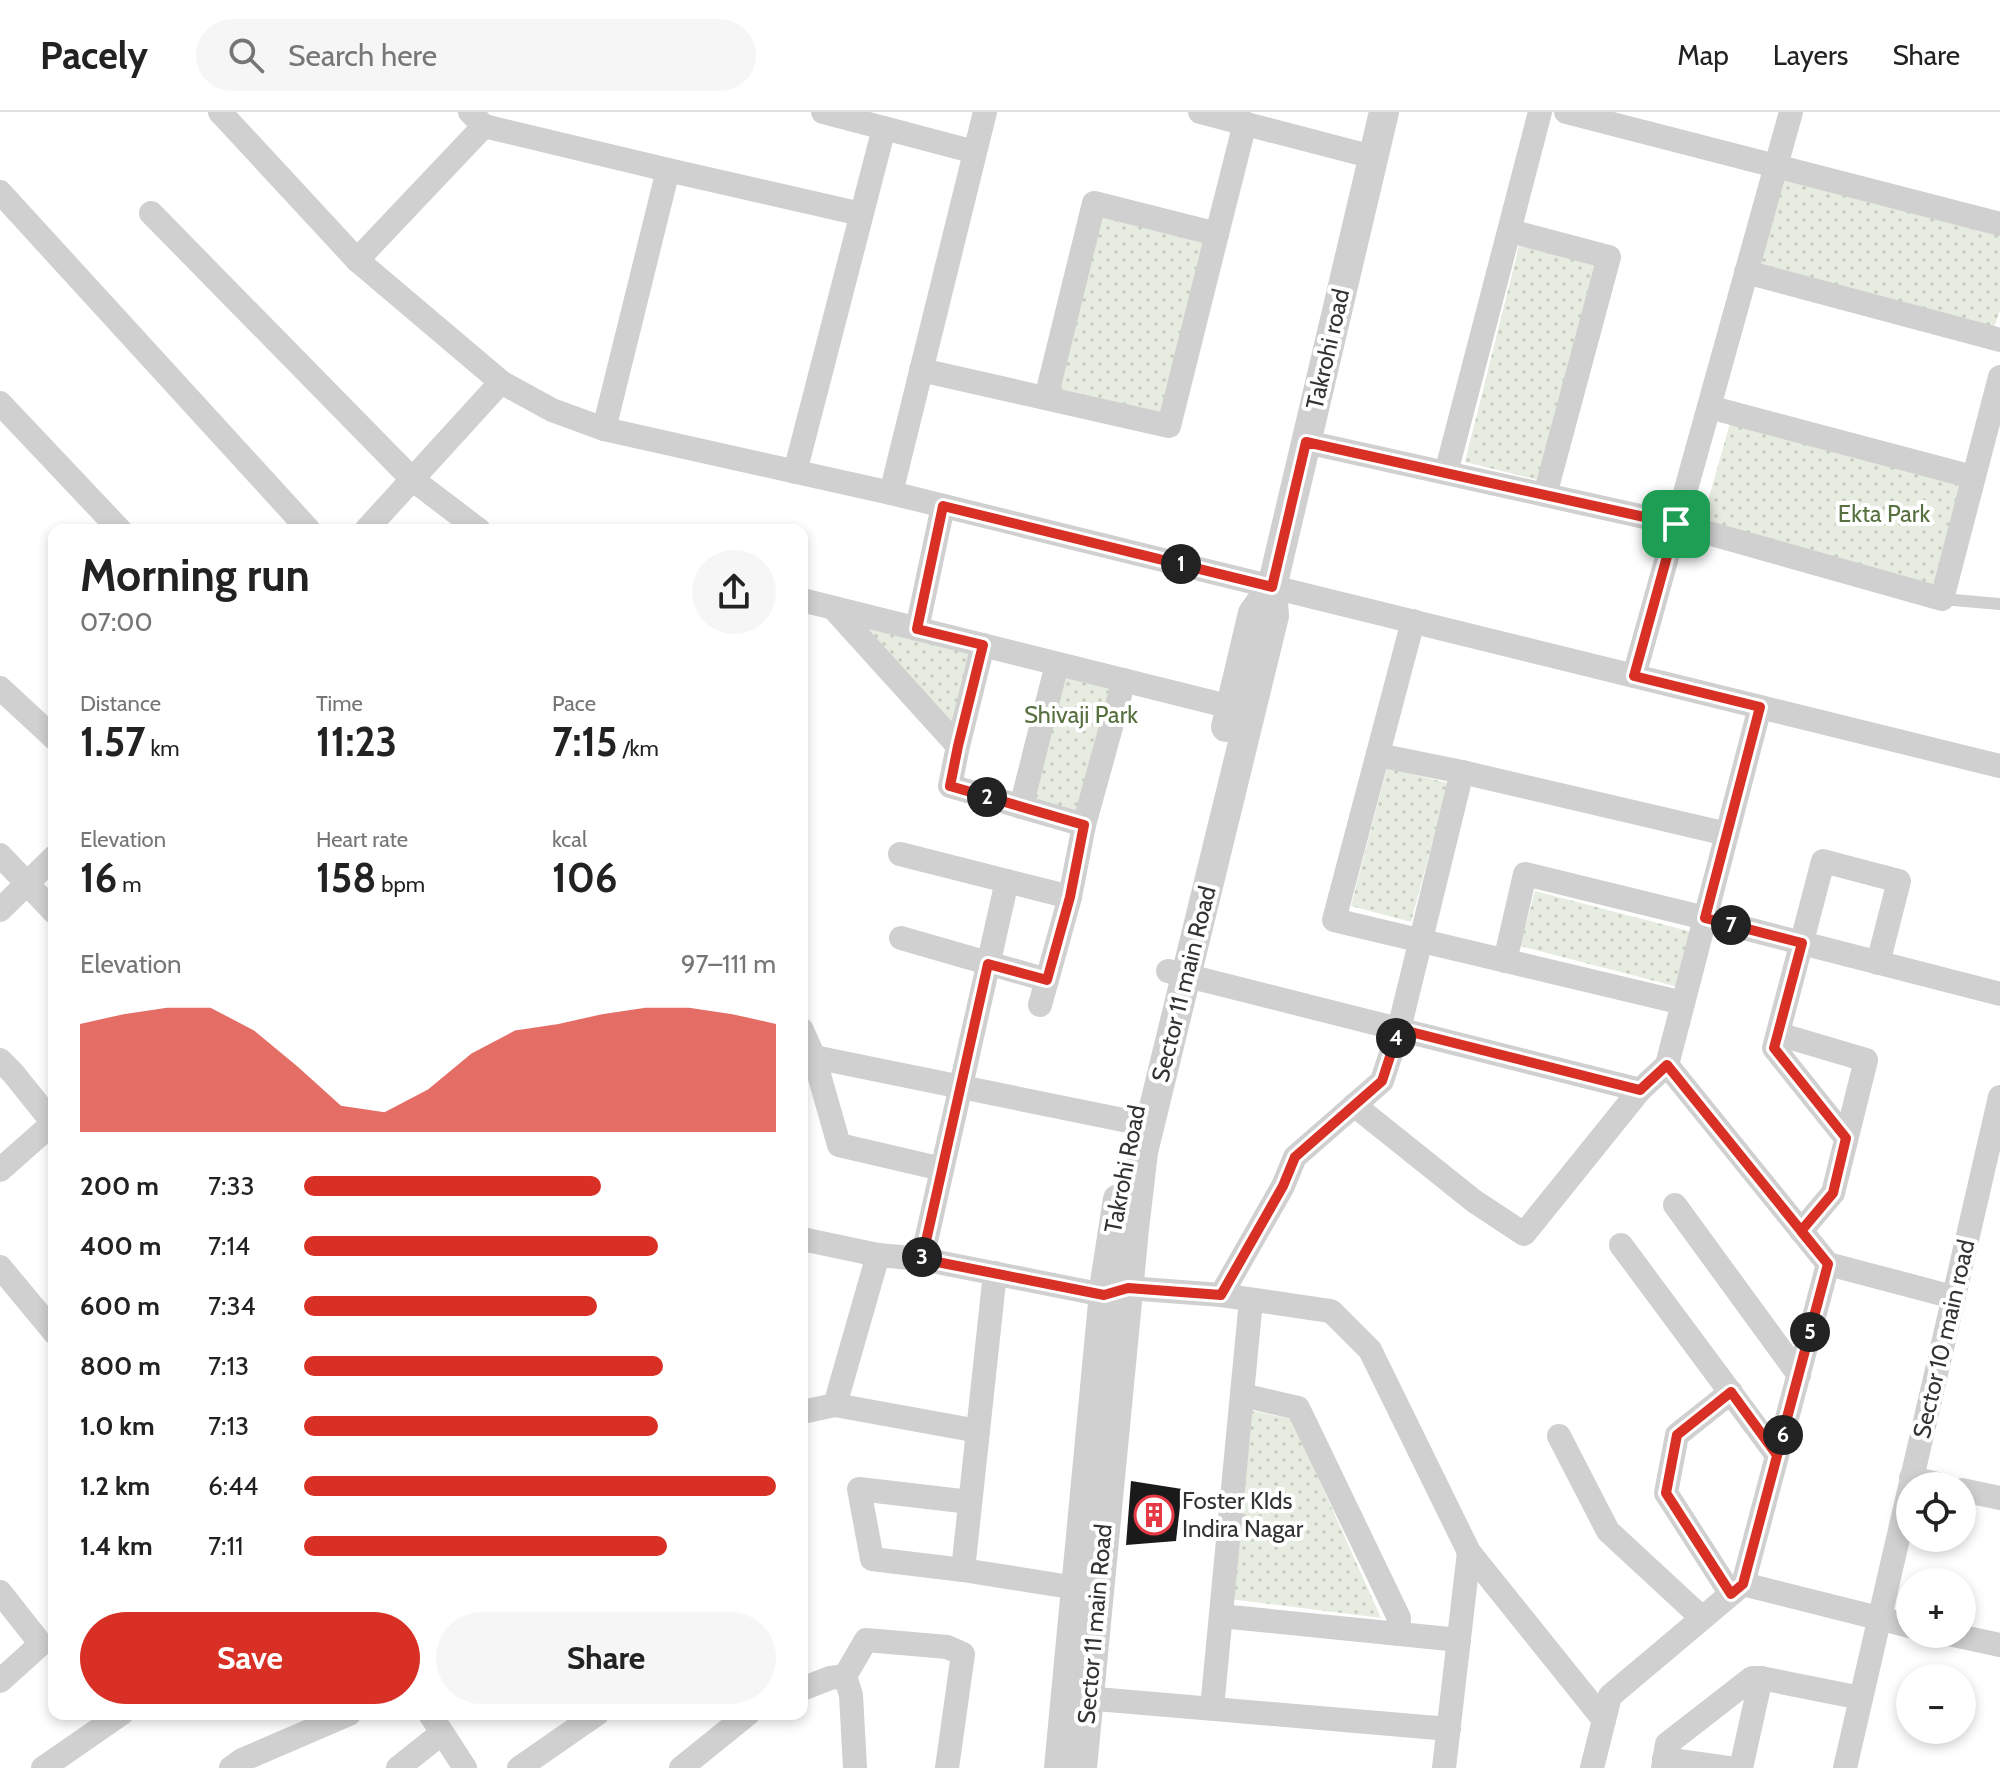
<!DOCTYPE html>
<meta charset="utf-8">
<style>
:root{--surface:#fff;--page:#f6f6f6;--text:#222;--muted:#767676;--line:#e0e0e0;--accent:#d93025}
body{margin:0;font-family:Cabin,sans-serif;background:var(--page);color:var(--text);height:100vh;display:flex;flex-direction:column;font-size:30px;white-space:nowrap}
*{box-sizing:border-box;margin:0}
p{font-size:26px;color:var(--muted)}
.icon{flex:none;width:44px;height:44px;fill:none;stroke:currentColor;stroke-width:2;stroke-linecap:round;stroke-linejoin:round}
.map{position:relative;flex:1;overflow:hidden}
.side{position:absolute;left:48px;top:412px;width:760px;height:1196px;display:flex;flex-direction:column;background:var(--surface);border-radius:16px;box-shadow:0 4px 12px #0003}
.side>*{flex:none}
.controls{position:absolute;left:1896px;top:1360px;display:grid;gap:16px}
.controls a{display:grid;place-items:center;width:80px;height:80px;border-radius:50%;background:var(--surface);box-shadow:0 4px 12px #0003;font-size:40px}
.pin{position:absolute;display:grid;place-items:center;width:68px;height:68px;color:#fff;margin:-34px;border-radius:16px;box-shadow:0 4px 12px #0006}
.km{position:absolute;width:40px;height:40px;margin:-20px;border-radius:50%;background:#222;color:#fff;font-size:22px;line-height:40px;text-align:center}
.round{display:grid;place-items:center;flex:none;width:84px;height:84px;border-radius:42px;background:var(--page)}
.head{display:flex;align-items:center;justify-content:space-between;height:136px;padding:0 32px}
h1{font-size:44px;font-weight:800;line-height:60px}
.metrics{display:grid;grid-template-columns:repeat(3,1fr);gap:12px;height:136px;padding:8px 32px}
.metrics div{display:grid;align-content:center}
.metrics b{font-size:40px;font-weight:800}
.metrics small{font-size:22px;font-weight:400}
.metrics p{font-size:22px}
.chart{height:224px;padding:16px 32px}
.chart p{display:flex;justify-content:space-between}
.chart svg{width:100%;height:144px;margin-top:8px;fill:var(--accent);opacity:.7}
.action{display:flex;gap:16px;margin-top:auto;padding:16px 32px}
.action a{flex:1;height:92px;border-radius:48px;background:var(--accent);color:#fff;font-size:32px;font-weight:800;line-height:92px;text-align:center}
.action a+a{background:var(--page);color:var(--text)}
ul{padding:0 32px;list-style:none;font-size:26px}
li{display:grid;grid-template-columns:128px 96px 1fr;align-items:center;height:60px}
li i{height:20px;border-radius:10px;background:var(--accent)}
header{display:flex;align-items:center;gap:48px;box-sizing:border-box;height:112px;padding:0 40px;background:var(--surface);border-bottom:2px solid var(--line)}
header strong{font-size:38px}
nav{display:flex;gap:44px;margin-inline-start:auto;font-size:28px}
.search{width:560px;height:72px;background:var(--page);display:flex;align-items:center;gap:20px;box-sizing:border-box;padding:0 28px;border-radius:44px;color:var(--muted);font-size:30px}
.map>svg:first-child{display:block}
.green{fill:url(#green-dots)}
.building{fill:#1a1a1a}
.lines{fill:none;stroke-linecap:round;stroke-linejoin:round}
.service{stroke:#d0d0d0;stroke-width:12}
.minor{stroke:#d0d0d0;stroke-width:24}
.tertiary{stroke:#d0d0d0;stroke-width:30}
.route-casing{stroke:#fff;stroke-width:16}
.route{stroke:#d93025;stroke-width:10}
.labels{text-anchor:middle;stroke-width:8;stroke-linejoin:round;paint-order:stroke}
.street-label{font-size:24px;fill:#333;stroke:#fff}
.park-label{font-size:24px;fill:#56703f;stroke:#fff}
.poi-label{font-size:24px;fill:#333;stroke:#fff;text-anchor:start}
</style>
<header>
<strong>Pacely</strong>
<div class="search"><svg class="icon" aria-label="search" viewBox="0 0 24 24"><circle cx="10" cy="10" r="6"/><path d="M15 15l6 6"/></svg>Search here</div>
<nav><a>Map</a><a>Layers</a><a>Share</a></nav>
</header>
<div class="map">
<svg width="2000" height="1656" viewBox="0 0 2000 1656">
<defs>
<pattern id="green-dots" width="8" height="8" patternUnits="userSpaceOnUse" patternTransform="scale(2)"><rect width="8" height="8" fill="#e6ecdf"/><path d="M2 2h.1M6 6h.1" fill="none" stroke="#c6cbc0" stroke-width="1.8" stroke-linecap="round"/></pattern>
</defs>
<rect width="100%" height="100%" fill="#fff"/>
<!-- green -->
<g class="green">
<polygon points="1783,67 2000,121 2000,198 1994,216 1760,153"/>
<polygon points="1099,101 1205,128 1161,305 1058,281"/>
<polygon points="1519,134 1596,150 1538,368 1465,350"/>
<polygon points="1733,301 1969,362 1938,480 1701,413"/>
<polygon points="852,511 975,540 955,625"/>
<polygon points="1064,564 1115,579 1080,706 1032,692"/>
<polygon points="1387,656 1448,671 1411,810 1351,794"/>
<polygon points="1535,779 1692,820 1678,875 1520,834"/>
<polygon points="1249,1298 1292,1307 1381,1506 1230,1487"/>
</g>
<!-- building -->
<polygon class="building" points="1131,1369 1182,1377 1176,1429 1126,1433"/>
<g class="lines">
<!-- service -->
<polyline class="service" points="1942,487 2000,492"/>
<!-- minor -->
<g class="minor">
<polyline points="220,0 357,148 501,270"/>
<polyline points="823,0 975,40"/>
<polyline points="1200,0 1373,45"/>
<polyline points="1566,0 2000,112"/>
<polyline points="484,14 668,58 604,317"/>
<polyline points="668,58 861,102"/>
<polyline points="0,80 309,418"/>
<polyline points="151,101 412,367 479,418"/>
<polyline points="1510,119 1609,145 1545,383"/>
<polyline points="1217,122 1245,11"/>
<polyline points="357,148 484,14 470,0"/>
<polyline points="1746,160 2000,228"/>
<polyline points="921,258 1169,314 1217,122 1094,91 1046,286"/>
<polyline points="0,291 120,418"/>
<polyline points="1709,295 1973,365"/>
<polyline points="1306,330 1676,412 1942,487 2000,265"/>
<polyline points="795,360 884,16"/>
<polyline points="1446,361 1540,0"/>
<polyline points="891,381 985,0"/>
<polyline points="366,418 501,270 552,298 604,317 891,381 2000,654"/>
<polyline points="802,488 1231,595"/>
<polyline points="833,496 958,634 983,533"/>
<polyline points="1413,509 1334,808 1683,891"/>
<polyline points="917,517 943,394"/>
<polyline points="1634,564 1791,0"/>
<polyline points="0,576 54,626"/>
<polyline points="1760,595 1667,953 1828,1152 1953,1185"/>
<polyline points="958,634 950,674 1084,713 1124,568"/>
<polyline points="1378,643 1462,660 1727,722"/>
<polyline points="1021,695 1057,552"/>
<polyline points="900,742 1070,785 1084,713"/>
<polyline points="0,743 54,800"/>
<polyline points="1007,769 922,1147 1104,1183 1128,1176 1221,1183 1331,1199 1370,1238 1469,1440 1604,1608"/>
<polyline points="0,798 54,745"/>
<polyline points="901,826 1047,868"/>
<polyline points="1505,849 1525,762 1705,806 2000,882"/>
<polyline points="1168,859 1640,978 1667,953"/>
<polyline points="1040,893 1070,785"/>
<polyline points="802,918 814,945 839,1033 942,1057"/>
<polyline points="1778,922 1866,948 1833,1081 1801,1119"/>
<polyline points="814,945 1133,1010"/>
<polyline points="0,948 13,961 53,1011 0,1058"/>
<polyline points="1354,993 1474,1089 1524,1122 1640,978"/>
<polyline points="1846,1026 1774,936 1823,749 1899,769 1878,851"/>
<polyline points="1675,1093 1799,1263"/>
<polyline points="802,1127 878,1143"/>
<polyline points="1621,1133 1777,1343"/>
<polyline points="922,1147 878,1143 835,1293 978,1319"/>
<polyline points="0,1155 54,1220"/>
<polyline points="995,1161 963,1458 1076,1476"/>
<polyline points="1221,1183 1283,1074 1295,1045 1382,969 1399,917 1462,660"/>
<polyline points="1731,1280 1677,1323 1666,1381 1731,1482"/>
<polyline points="1242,1283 1298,1296 1399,1506 1398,1522"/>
<polyline points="802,1300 835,1293"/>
<polyline points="1559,1324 1608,1419 1702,1506"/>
<polyline points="1911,1366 1946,1374"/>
<polyline points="1962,1378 2000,1386"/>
<polyline points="963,1458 872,1447 859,1377 970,1390"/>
<polyline points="1743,1472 1910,1514"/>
<polyline points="0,1480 41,1532 0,1569"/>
<polyline points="1221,1504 1459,1528"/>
<polyline points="1949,1522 2000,1533"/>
<polyline points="802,1577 830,1566 845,1564"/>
<polyline points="1073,1585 1449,1617"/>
<polyline points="1212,1596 1251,1188"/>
<polyline points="430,1602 465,1656"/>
<polyline points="1664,1647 1728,1656"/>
<polyline points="43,1656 121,1602"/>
<polyline points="231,1656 242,1648 349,1602"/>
<polyline points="398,1656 442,1621"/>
<polyline points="519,1656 597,1602"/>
<polyline points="681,1656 748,1602"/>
<polyline points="855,1656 851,1583 845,1564 866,1528 947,1535 963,1542 947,1656"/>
<polyline points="1444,1656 1469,1440"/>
<polyline points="1592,1656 1610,1584 1743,1472 1828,1152"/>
<polyline points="1663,1656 1667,1632 1752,1566 1761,1566 1861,1586"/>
<polyline points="1741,1656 1761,1566"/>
<polyline points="1845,1656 2000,985"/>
</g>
<!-- tertiary -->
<g class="tertiary">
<polyline points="1226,615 1253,501 1272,475"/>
<polyline points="1059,1656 1105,1170 1118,1087"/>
<polyline points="1082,1656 1134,1117 1143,1040 1274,504 1272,475 1384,0"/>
</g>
</g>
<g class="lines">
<defs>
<polyline id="route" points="1676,412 1306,330 1272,475 943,394 917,517 983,533 958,634 950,674 1084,713 1070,785 1047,868 988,852 922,1147 1104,1183 1128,1176 1221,1183 1283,1074 1295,1045 1382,969 1399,917 1640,978 1667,953 1828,1152 1743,1472 1731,1482 1666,1381 1677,1323 1731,1280 1777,1343 1828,1152 1801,1119 1833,1081 1846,1026 1774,936 1802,831 1705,806 1760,595 1634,564 1676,412"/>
</defs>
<!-- route casing -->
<use href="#route" class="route-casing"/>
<!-- route -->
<use href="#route" class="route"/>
</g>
<!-- icons -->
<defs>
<symbol id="building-ring" viewBox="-11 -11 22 22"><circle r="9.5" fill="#fff" stroke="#e63946" stroke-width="1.5"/><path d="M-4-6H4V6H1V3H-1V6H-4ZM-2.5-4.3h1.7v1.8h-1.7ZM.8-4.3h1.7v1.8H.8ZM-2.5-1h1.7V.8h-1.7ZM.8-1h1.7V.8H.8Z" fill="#e63946"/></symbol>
</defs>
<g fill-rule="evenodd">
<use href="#building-ring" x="1132" y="1381" width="44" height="44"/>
</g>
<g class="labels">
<!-- street labels -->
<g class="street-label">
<text transform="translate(1328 237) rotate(-77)" y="8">Takrohi road</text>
<text transform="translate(1184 872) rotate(-76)" y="8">Sector 11 main Road</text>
<text transform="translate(1125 1057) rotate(-79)" y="8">Takrohi Road</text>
<text transform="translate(1944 1227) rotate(-77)" y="8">Sector 10 main road</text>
<text transform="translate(1095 1512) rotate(-85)" y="8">Sector 11 main Road</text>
</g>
<!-- park labels -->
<g class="park-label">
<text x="1884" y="410">Ekta Park</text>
<text x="1081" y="611">Shivaji Park</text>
</g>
<!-- poi labels -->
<g class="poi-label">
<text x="1182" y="1397">Foster KIds<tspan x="1182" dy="28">Indira Nagar</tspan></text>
</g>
</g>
</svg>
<div class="controls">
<a><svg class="icon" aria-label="locate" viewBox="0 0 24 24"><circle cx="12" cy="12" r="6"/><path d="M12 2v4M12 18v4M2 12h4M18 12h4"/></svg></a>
<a>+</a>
<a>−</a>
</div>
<div class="pin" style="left:1676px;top:412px;background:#1e9e55"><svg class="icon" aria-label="arrive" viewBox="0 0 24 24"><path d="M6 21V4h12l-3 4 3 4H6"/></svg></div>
<b class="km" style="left:1181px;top:452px">1</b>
<b class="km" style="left:987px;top:685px">2</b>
<b class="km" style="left:922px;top:1145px">3</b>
<b class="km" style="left:1396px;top:926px">4</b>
<b class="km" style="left:1810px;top:1220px">5</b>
<b class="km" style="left:1783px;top:1323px">6</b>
<b class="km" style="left:1731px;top:813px">7</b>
<section class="side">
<div class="head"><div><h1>Morning run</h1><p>07:00</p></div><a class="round"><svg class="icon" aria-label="share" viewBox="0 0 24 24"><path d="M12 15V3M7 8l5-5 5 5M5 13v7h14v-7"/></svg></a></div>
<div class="metrics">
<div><p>Distance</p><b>1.57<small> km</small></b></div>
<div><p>Time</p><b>11:23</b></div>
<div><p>Pace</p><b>7:15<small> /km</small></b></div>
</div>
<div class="metrics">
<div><p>Elevation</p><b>16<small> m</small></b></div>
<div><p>Heart rate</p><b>158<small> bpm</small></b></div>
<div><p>kcal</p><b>106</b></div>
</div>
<div class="chart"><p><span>Elevation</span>97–111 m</p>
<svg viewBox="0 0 160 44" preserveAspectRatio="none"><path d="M0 44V11L10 8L20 6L30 6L40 13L50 24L60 36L70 38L80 31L90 20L100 13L110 11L120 8L130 6L140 6L150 8L160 11V44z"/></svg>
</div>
<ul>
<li><b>200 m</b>7:33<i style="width:63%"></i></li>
<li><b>400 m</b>7:14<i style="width:75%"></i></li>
<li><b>600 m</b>7:34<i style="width:62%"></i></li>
<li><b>800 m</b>7:13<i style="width:76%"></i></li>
<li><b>1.0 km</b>7:13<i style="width:75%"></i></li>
<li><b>1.2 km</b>6:44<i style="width:100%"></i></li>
<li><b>1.4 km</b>7:11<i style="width:77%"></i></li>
</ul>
<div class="action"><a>Save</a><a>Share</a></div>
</section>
</div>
